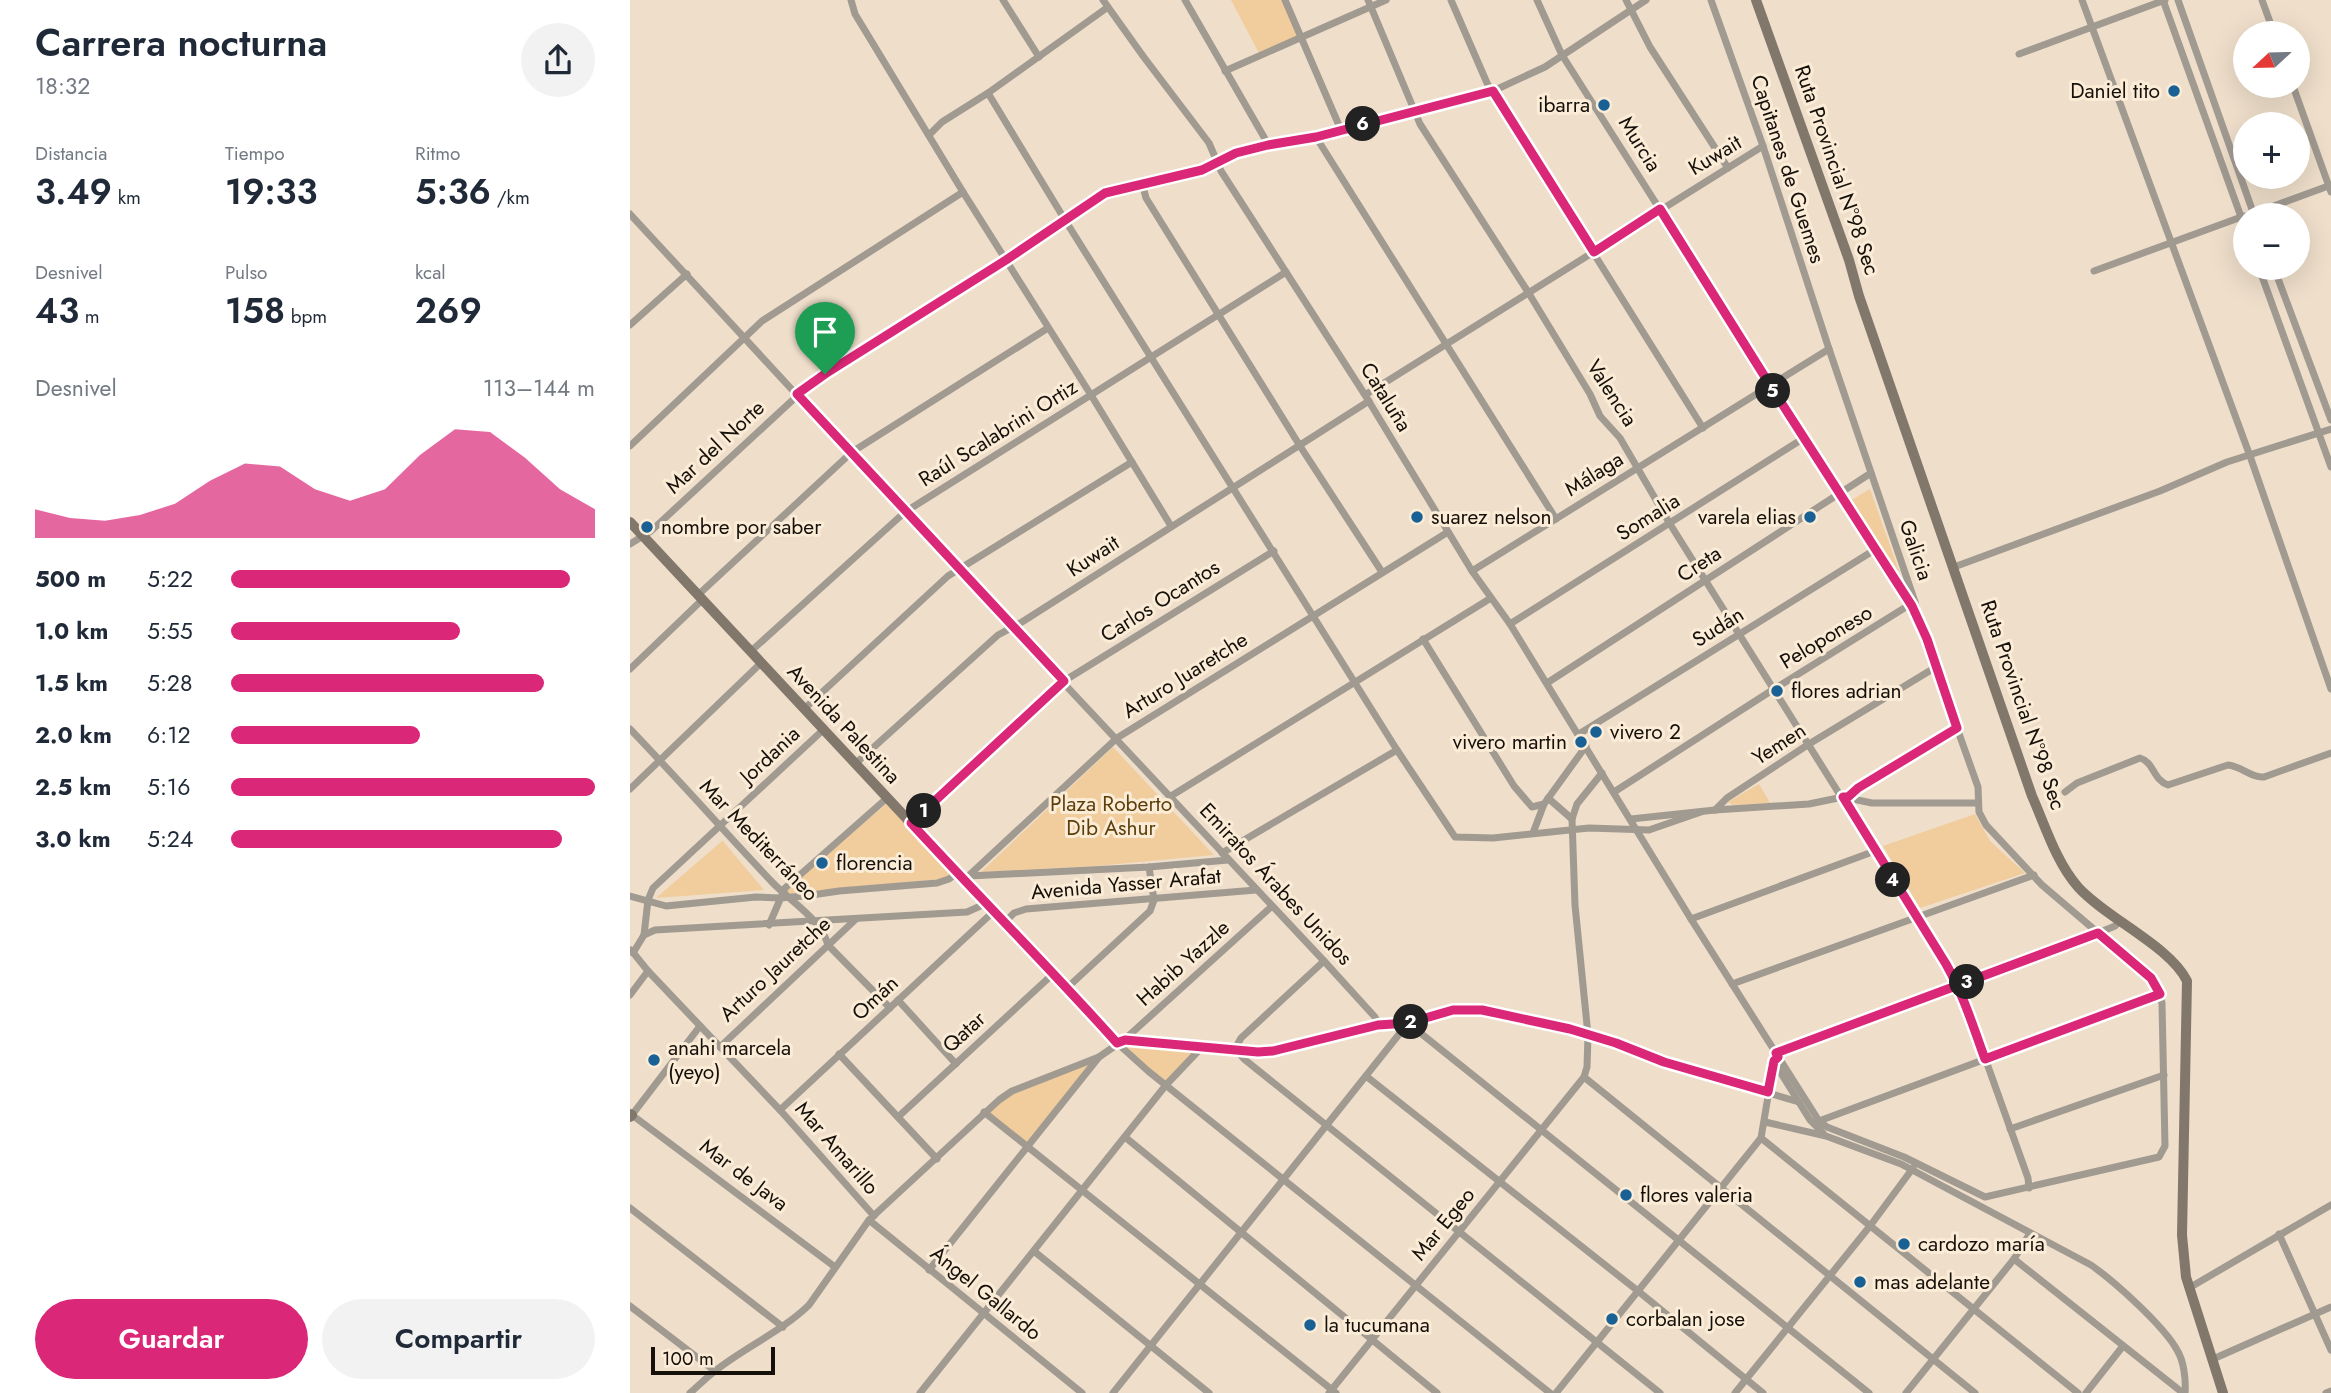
<!DOCTYPE html>
<html lang="es">
<meta charset="utf-8">
<style>
:root{--surface:#fff;--page:#f2f2f3;--text:#1f2937;--muted:#747a83;--accent:#db2777}
body{margin:0;font-family:Jost,sans-serif;background:var(--page);color:var(--text);height:100vh;display:flex;flex-direction:column;font-size:26px;white-space:nowrap}
*{box-sizing:border-box;margin:0}
p{font-size:23px;color:var(--muted)}
.icon{flex:none;width:38px;height:38px;fill:none;stroke:currentColor;stroke-width:2;stroke-linecap:round;stroke-linejoin:round}
.map{position:relative;flex:1;overflow:hidden}
.drawer{display:flex;flex-direction:column;background:var(--surface);width:630px}
.drawer>*{flex:none}
.needle{width:46px;rotate:248deg}
.tools{position:absolute;left:1603px;top:21px;display:grid;gap:14px}
.tools a{display:grid;place-items:center;width:77px;height:77px;border-radius:50%;background:var(--surface);box-shadow:0 7px 28px #0002;font-size:35px}
.scale{position:absolute;left:21px;bottom:18px;width:124px;box-sizing:border-box;padding-left:7px;border:4px solid #16100a;border-top:0;font-size:19px;line-height:24px;white-space:nowrap;color:#16100a;-webkit-text-stroke:5px #fbecd7;paint-order:stroke}
.pin{position:absolute;display:grid;place-items:center;width:60px;height:60px;color:#fff;margin:-72px -30px;border-radius:50% 50% 50% 0;rotate:-45deg;box-shadow:0 0 7px #0007}
.pin .icon{rotate:45deg}
.km{position:absolute;width:35px;height:35px;margin:-18px;border-radius:50%;background:#222;color:#fff;font-size:19px;line-height:35px;text-align:center}
.round{display:grid;place-items:center;flex:none;width:74px;height:74px;border-radius:37px;background:var(--page)}
.overview{display:flex;align-items:center;justify-content:space-between;height:119px;padding:0 35px}
h1{font-size:38px;font-weight:600;line-height:52px}
.stats{display:grid;grid-template-columns:repeat(3,1fr);gap:10px;height:119px;padding:7px 35px}
.stats div{display:grid;align-content:center}
.stats b{font-size:35px;font-weight:600}
.stats small{font-size:19px;font-weight:400}
.stats p{font-size:19px}
.chart{height:196px;padding:14px 35px}
.chart p{display:flex;justify-content:space-between}
.chart svg{width:100%;height:126px;margin-top:7px;fill:var(--accent);opacity:.7}
.cta{display:flex;gap:14px;margin-top:auto;padding:14px 35px}
.cta a{flex:1;height:80px;border-radius:42px;background:var(--accent);color:#fff;font-size:28px;font-weight:600;line-height:80px;text-align:center}
.cta a+a{background:var(--page);color:var(--text)}
ul{padding:0 35px;list-style:none;font-size:23px}
li{display:grid;grid-template-columns:112px 84px 1fr;align-items:center;height:52px}
li i{height:18px;border-radius:9px;background:var(--accent)}
main{display:flex;flex:1;min-height:0}
.map>svg:first-child{display:block}
.green{fill:#f1cd9d}
.lines{fill:none;stroke-linecap:round;stroke-linejoin:round}
.street{stroke:#a09a91;stroke-width:7}
.secondary{stroke:#81776b;stroke-width:10}
.route-casing{stroke:#fff;stroke-width:14}
.route{stroke:#db2777;stroke-width:9}
.poi-dot{fill:#196195;stroke:#fbecd7;stroke-width:2.5}
.labels{text-anchor:middle;stroke-width:6;stroke-linejoin:round;paint-order:stroke}
.poi-label{font-size:21px;fill:#16100a;stroke:#fbecd7;text-anchor:start}
.street-label{font-size:21px;fill:#16100a;stroke:#fbecd7}
.park-label{font-size:21px;fill:#5d3e0a;stroke:#fbecd7}
</style>
<main>
<section class="drawer">
<div class="overview"><div><h1>Carrera nocturna</h1><p>18:32</p></div><a class="round"><svg class="icon" aria-label="share" viewBox="0 0 24 24"><path d="M12 15V3M7 8l5-5 5 5M5 13v7h14v-7"/></svg></a></div>
<div class="stats">
<div><p>Distancia</p><b>3.49<small> km</small></b></div>
<div><p>Tiempo</p><b>19:33</b></div>
<div><p>Ritmo</p><b>5:36<small> /km</small></b></div>
</div>
<div class="stats">
<div><p>Desnivel</p><b>43<small> m</small></b></div>
<div><p>Pulso</p><b>158<small> bpm</small></b></div>
<div><p>kcal</p><b>269</b></div>
</div>
<div class="chart"><p><span>Desnivel</span>113–144 m</p>
<svg viewBox="0 0 160 44" preserveAspectRatio="none"><path d="M0 44V34L10 37L20 38L30 36L40 32L50 24L60 18L70 19L80 27L90 31L100 27L110 15L120 6L130 7L140 16L150 27L160 34V44z"/></svg>
</div>
<ul>
<li><b>500 m</b>5:22<i style="width:93%"></i></li>
<li><b>1.0 km</b>5:55<i style="width:63%"></i></li>
<li><b>1.5 km</b>5:28<i style="width:86%"></i></li>
<li><b>2.0 km</b>6:12<i style="width:52%"></i></li>
<li><b>2.5 km</b>5:16<i style="width:100%"></i></li>
<li><b>3.0 km</b>5:24<i style="width:91%"></i></li>
</ul>
<div class="cta"><a>Guardar</a><a>Compartir</a></div>
</section>
<div class="map">
<svg width="1701" height="1393" viewBox="0 0 1701 1393">
<rect width="100%" height="100%" fill="#eedeca"/>
<!-- green -->
<g class="green">
<polygon points="601,0 652,0 668,36 629,53"/>
<polygon points="1240,489 1269,571 1266,574 1220,501"/>
<polygon points="483,747 584,855 466,866 351,872"/>
<polygon points="1129,784 1140,803 1103,805 1098,802"/>
<polygon points="256,804 326,873 318,878 160,895 154,891"/>
<polygon points="1345,814 1360,841 1395,873 1290,908 1253,846"/>
<polygon points="92,840 134,890 26,898 92,841"/>
<polygon points="495,1040 572,1047 536,1084 488,1043"/>
<polygon points="468,1058 399,1146 355,1112 377,1095"/>
</g>
<g class="lines">
<!-- street -->
<g class="street">
<polyline points="221,0 225,14 333,192 461,395 541,526"/>
<polyline points="373,0 409,57"/>
<polyline points="473,0 513,56 579,143 591,171 735,395 842,571 880,624 1061,919 1189,1121 1197,1127 1274,1157 1355,1197 1529,1157 1535,1146 1532,1003 1525,983 1521,978 1412,885 1356,825 1349,812 1348,787 1290,624 1285,602 1199,349 1133,146 1081,0"/>
<polyline points="555,0 638,144"/>
<polyline points="655,0 711,130"/>
<polyline points="738,0 790,124 898,292 960,394 970,416 990,438 1040,524 1316,964 1335,1002 1398,1178 1399,1188"/>
<polyline points="821,0 857,83 1073,428"/>
<polyline points="907,0 932,55 1283,609"/>
<polyline points="996,0 1020,47 1098,168"/>
<polyline points="1452,0 1620,456 1701,689"/>
<polyline points="1533,0 1615,228"/>
<polyline points="1548,0 1624,215"/>
<polyline points="1632,0 1644,33"/>
<polyline points="1389,54 1535,0"/>
<polyline points="595,71 756,0"/>
<polyline points="1663,86 1701,192"/>
<polyline points="358,93 435,220 767,750 825,837 863,838 959,828 1019,830 1071,812"/>
<polyline points="299,135 312,122 358,93 478,7"/>
<polyline points="686,137 926,519"/>
<polyline points="512,183 516,198 670,446 752,572"/>
<polyline points="0,214 381,627 694,961 745,1017 748,1025"/>
<polyline points="1622,214 1701,185"/>
<polyline points="1629,268 1701,467"/>
<polyline points="1644,268 1701,420"/>
<polyline points="1464,271 1614,216"/>
<polyline points="0,325 57,274"/>
<polyline points="735,395 1133,146"/>
<polyline points="0,446 132,321 333,192"/>
<polyline points="818,532 487,738 334,880 438,987 487,1043 518,1071 920,1393"/>
<polyline points="0,544 21,531 180,384 376,260 468,197 481,191 572,170 606,153 638,144 686,137 863,91 915,67 1016,0"/>
<polyline points="1324,567 1530,491 1597,462 1701,429"/>
<polyline points="842,571 1199,349"/>
<polyline points="68,595 222,452 418,328"/>
<polyline points="880,624 1174,438"/>
<polyline points="793,639 884,786 902,807 914,804 956,746"/>
<polyline points="120,652 275,512 656,272"/>
<polyline points="0,669 72,600"/>
<polyline points="917,683 1241,473"/>
<polyline points="174,709 318,576 502,462"/>
<path d="M 0,729 C 48,779 94,831 142,882 C 160,901 191,919 198,945 L 260,1008"/>
<polyline points="949,734 1246,549"/>
<polyline points="225,764 368,635 392,622 739,401"/>
<polyline points="0,789 131,663"/>
<polyline points="984,792 1144,689 1284,602"/>
<path d="M 1435,792 L 1447,783 L 1510,758 C 1524,762 1523,780 1538,785 L 1598,765 C 1611,766 1621,778 1634,777 L 1701,753"/>
<polyline points="541,796 861,598"/>
<polyline points="1218,797 1228,788 1327,728"/>
<polyline points="918,798 942,819"/>
<polyline points="1085,810 1097,798 1179,744 1306,667"/>
<polyline points="1001,819 1085,810 1179,804 1213,797 1242,803 1348,803"/>
<polyline points="281,823 434,681 644,551"/>
<polyline points="903,833 914,804"/>
<polyline points="592,853 767,750"/>
<polyline points="339,876 519,867 598,860"/>
<polyline points="0,896 36,906 126,897 149,898 175,896 209,891 307,883 319,879 327,873"/>
<polyline points="1061,919 1245,851"/>
<polyline points="374,923 384,913 396,909 626,890"/>
<polyline points="139,925 155,888 257,798"/>
<polyline points="14,935 18,900 23,888 193,730"/>
<polyline points="1,950 18,971 150,1110 244,1216"/>
<polyline points="3,953 14,935 25,930 337,912 355,904"/>
<polyline points="694,961 611,1038 605,1049 614,1059 1030,1393"/>
<polyline points="1102,984 1404,875"/>
<polyline points="438,987 520,911 524,900 519,867"/>
<polyline points="0,995 18,971"/>
<polyline points="268,1000 326,1064"/>
<polyline points="778,1023 1239,1393"/>
<polyline points="70,1026 2,1115 205,1267"/>
<polyline points="495,1039 628,1052 643,1051 748,1025 778,1023 823,1010 852,1010 940,1029 986,1043 1034,1062 1169,1102"/>
<polyline points="90,1047 226,919"/>
<polyline points="1146,1053 1468,933 1485,926 1489,922"/>
<polyline points="209,1054 307,1159"/>
<polyline points="1144,1062 1180,1120 1193,1133"/>
<polyline points="736,1076 1008,1291 1133,1393"/>
<polyline points="954,1077 1345,1393"/>
<polyline points="150,1110 363,912"/>
<polyline points="354,1112 706,1393"/>
<polyline points="268,1117 424,973"/>
<polyline points="1189,1121 1530,994"/>
<path d="M 1135,1122 L 1196,1136 L 1271,1164 L 1461,1265 C 1484,1281 1534,1326 1547,1350 C 1554,1361 1556,1380 1555,1393"/>
<polyline points="1380,1129 1534,1075"/>
<polyline points="495,1137 807,1393"/>
<polyline points="1131,1138 1448,1393"/>
<polyline points="0,1208 153,1327"/>
<polyline points="239,1220 452,1393"/>
<polyline points="1649,1234 1701,1350"/>
<polyline points="405,1252 579,1393"/>
<polyline points="1384,1259 1553,1393"/>
<polyline points="299,1270 469,1057 495,1039 641,907"/>
<polyline points="1559,1288 1701,1205"/>
<polyline points="0,1306 85,1371"/>
<polyline points="1583,1359 1701,1307"/>
<path d="M 60,1393 C 68,1386 76,1378 85,1371 C 115,1347 151,1332 179,1305 L 239,1220 L 369,1100 L 382,1091 L 469,1057"/>
<polyline points="290,1393 536,1085 573,1046"/>
<polyline points="483,1393 778,1023"/>
<polyline points="699,1393 954,1077 957,1067 958,1035 945,905 942,819 947,804 972,773"/>
<polyline points="926,1393 1131,1138 1144,1061 1148,1057"/>
<polyline points="1105,1393 1240,1226 1283,1168"/>
<polyline points="1276,1393 1384,1259 1400,1233"/>
<polyline points="1456,1393 1493,1346"/>
<polyline points="1696,1393 1701,1391"/>
</g>
<!-- secondary -->
<g class="secondary">
<path d="M 1126,0 L 1219,260 L 1229,296 L 1402,796 C 1415,825 1426,862 1448,887 C 1476,918 1540,946 1557,981 L 1552,1235 L 1556,1277 L 1593,1393"/>
<polyline points="0,522 334,880"/>
<polyline points="0,1114 2,1115 0,1117"/>
</g>
</g>
<g class="lines">
<defs>
<path id="route" d="M 195,374 L 167,394 L 434,681 L 281,823 C 349,897 420,968 487,1043 L 495,1040 L 628,1052 L 643,1051 L 748,1025 L 778,1023 L 823,1010 L 852,1010 L 940,1029 L 986,1043 L 1034,1062 L 1138,1092 L 1144,1061 L 1148,1057 L 1146,1053 L 1468,933 L 1521,978 L 1530,994 L 1355,1059 C 1343,1026 1333,994 1316,964 L 1213,797 L 1218,797 L 1228,788 L 1327,728 L 1297,639 L 1282,606 L 1140,385 L 1030,209 L 964,252 L 863,91 L 686,137 L 638,145 L 606,153 L 572,170 L 475,193 L 376,260 L 195,374"/>
</defs>
<!-- route casing -->
<use href="#route" class="route-casing"/>
<!-- route -->
<use href="#route" class="route"/>
</g>
<!-- markers -->
<g class="poi-dot">
<circle cx="1544" cy="91" r="7"/>
<circle cx="974" cy="105" r="7"/>
<circle cx="787" cy="517" r="7"/>
<circle cx="1180" cy="517" r="7"/>
<circle cx="17" cy="527" r="7"/>
<circle cx="1147" cy="691" r="7"/>
<circle cx="966" cy="732" r="7"/>
<circle cx="951" cy="742" r="7"/>
<circle cx="192" cy="863" r="7"/>
<circle cx="24" cy="1060" r="7"/>
<circle cx="996" cy="1195" r="7"/>
<circle cx="1274" cy="1244" r="7"/>
<circle cx="1230" cy="1282" r="7"/>
<circle cx="982" cy="1319" r="7"/>
<circle cx="680" cy="1325" r="7"/>
</g>
<g class="labels">
<!-- poi labels -->
<g class="poi-label">
<text x="1530" y="98" text-anchor="end">Daniel tito</text>
<text x="960" y="112" text-anchor="end">ibarra</text>
<text x="801" y="524">suarez nelson</text>
<text x="1166" y="524" text-anchor="end">varela elias</text>
<text x="31" y="534">nombre por saber</text>
<text x="1161" y="698">flores adrian</text>
<text x="980" y="739">vivero 2</text>
<text x="937" y="749" text-anchor="end">vivero martin</text>
<text x="206" y="870">florencia</text>
<text x="38" y="1055">anahi marcela<tspan x="38" dy="24">(yeyo)</tspan></text>
<text x="1010" y="1202">flores valeria</text>
<text x="1288" y="1251">cardozo maría</text>
<text x="1244" y="1289">mas adelante</text>
<text x="996" y="1326">corbalan jose</text>
<text x="694" y="1332">la tucumana</text>
</g>
<!-- street labels -->
<g class="street-label">
<text transform="translate(1010 144) rotate(58)" y="7">Murcia</text>
<text transform="translate(1085 155) rotate(-31)" y="7">Kuwait</text>
<text transform="translate(1158 169) rotate(72)" y="7">Capitanes de Guemes</text>
<text transform="translate(1207 170) rotate(71)" y="7">Ruta Provincial Nº98 Sec</text>
<text transform="translate(982 393) rotate(57)" y="7">Valencia</text>
<text transform="translate(756 397) rotate(58)" y="7">Cataluña</text>
<text transform="translate(368 433) rotate(-32)" y="7">Raúl Scalabrini Ortiz</text>
<text transform="translate(85 447) rotate(-43)" y="7">Mar del Norte</text>
<text transform="translate(964 474) rotate(-32)" y="7">Málaga</text>
<text transform="translate(1018 517) rotate(-32)" y="7">Somalia</text>
<text transform="translate(1286 550) rotate(71)" y="7">Galicia</text>
<text transform="translate(463 556) rotate(-33)" y="7">Kuwait</text>
<text transform="translate(1069 564) rotate(-33)" y="7">Creta</text>
<text transform="translate(530 601) rotate(-32)" y="7">Carlos Ocantos</text>
<text transform="translate(1088 627) rotate(-32)" y="7">Sudán</text>
<text transform="translate(1196 637) rotate(-31)" y="7">Peloponeso</text>
<text transform="translate(555 675) rotate(-32)" y="7">Arturo Juaretche</text>
<text transform="translate(1393 705) rotate(71)" y="7">Ruta Provincial Nº98 Sec</text>
<text transform="translate(214 724) rotate(47)" y="7">Avenida Palestina</text>
<text transform="translate(1149 744) rotate(-33)" y="7">Yemen</text>
<text transform="translate(140 755) rotate(-43)" y="7">Jordania</text>
<text transform="translate(129 840) rotate(46)" y="7">Mar Mediterráneo</text>
<text transform="translate(496 884) rotate(-5)" y="7">Avenida Yasser Arafat</text>
<text transform="translate(646 884) rotate(47)" y="7">Emiratos Árabes Unidos</text>
<text transform="translate(553 963) rotate(-42)" y="7">Habib Yazzle</text>
<text transform="translate(145 969) rotate(-43)" y="7">Arturo Jauretche</text>
<text transform="translate(245 998) rotate(-43)" y="7">Omán</text>
<text transform="translate(334 1032) rotate(-43)" y="7">Qatar</text>
<text transform="translate(207 1148) rotate(49)" y="7">Mar Amarillo</text>
<text transform="translate(114 1175) rotate(37)" y="7">Mar de Java</text>
<text transform="translate(813 1224) rotate(-51)" y="7">Mar Egeo</text>
<text transform="translate(356 1293) rotate(39)" y="7">Ángel Gallardo</text>
</g>
<!-- park labels -->
<g class="park-label">
<text x="481" y="811">Plaza Roberto<tspan x="481" dy="24">Dib Ashur</tspan></text>
</g>
</g>
</svg>
<div class="tools">
<a><svg class="needle" viewBox="-14 -14 28 28"><path d="M0-13l5 13h-10z" fill="#e53935"/><path d="M0 13l5-13h-10z" fill="#747a83"/></svg></a>
<a>+</a>
<a>−</a>
</div>
<div class="scale">100 m</div>
<div class="pin" style="left:195px;top:374px;background:#1e9e55"><svg class="icon" aria-label="arrive" viewBox="0 0 24 24"><path d="M6 21V4h12l-3 4 3 4H6"/></svg></div>
<b class="km" style="left:294px;top:811px">1</b>
<b class="km" style="left:781px;top:1022px">2</b>
<b class="km" style="left:1337px;top:982px">3</b>
<b class="km" style="left:1263px;top:880px">4</b>
<b class="km" style="left:1143px;top:391px">5</b>
<b class="km" style="left:733px;top:124px">6</b>
</div>
</main>
